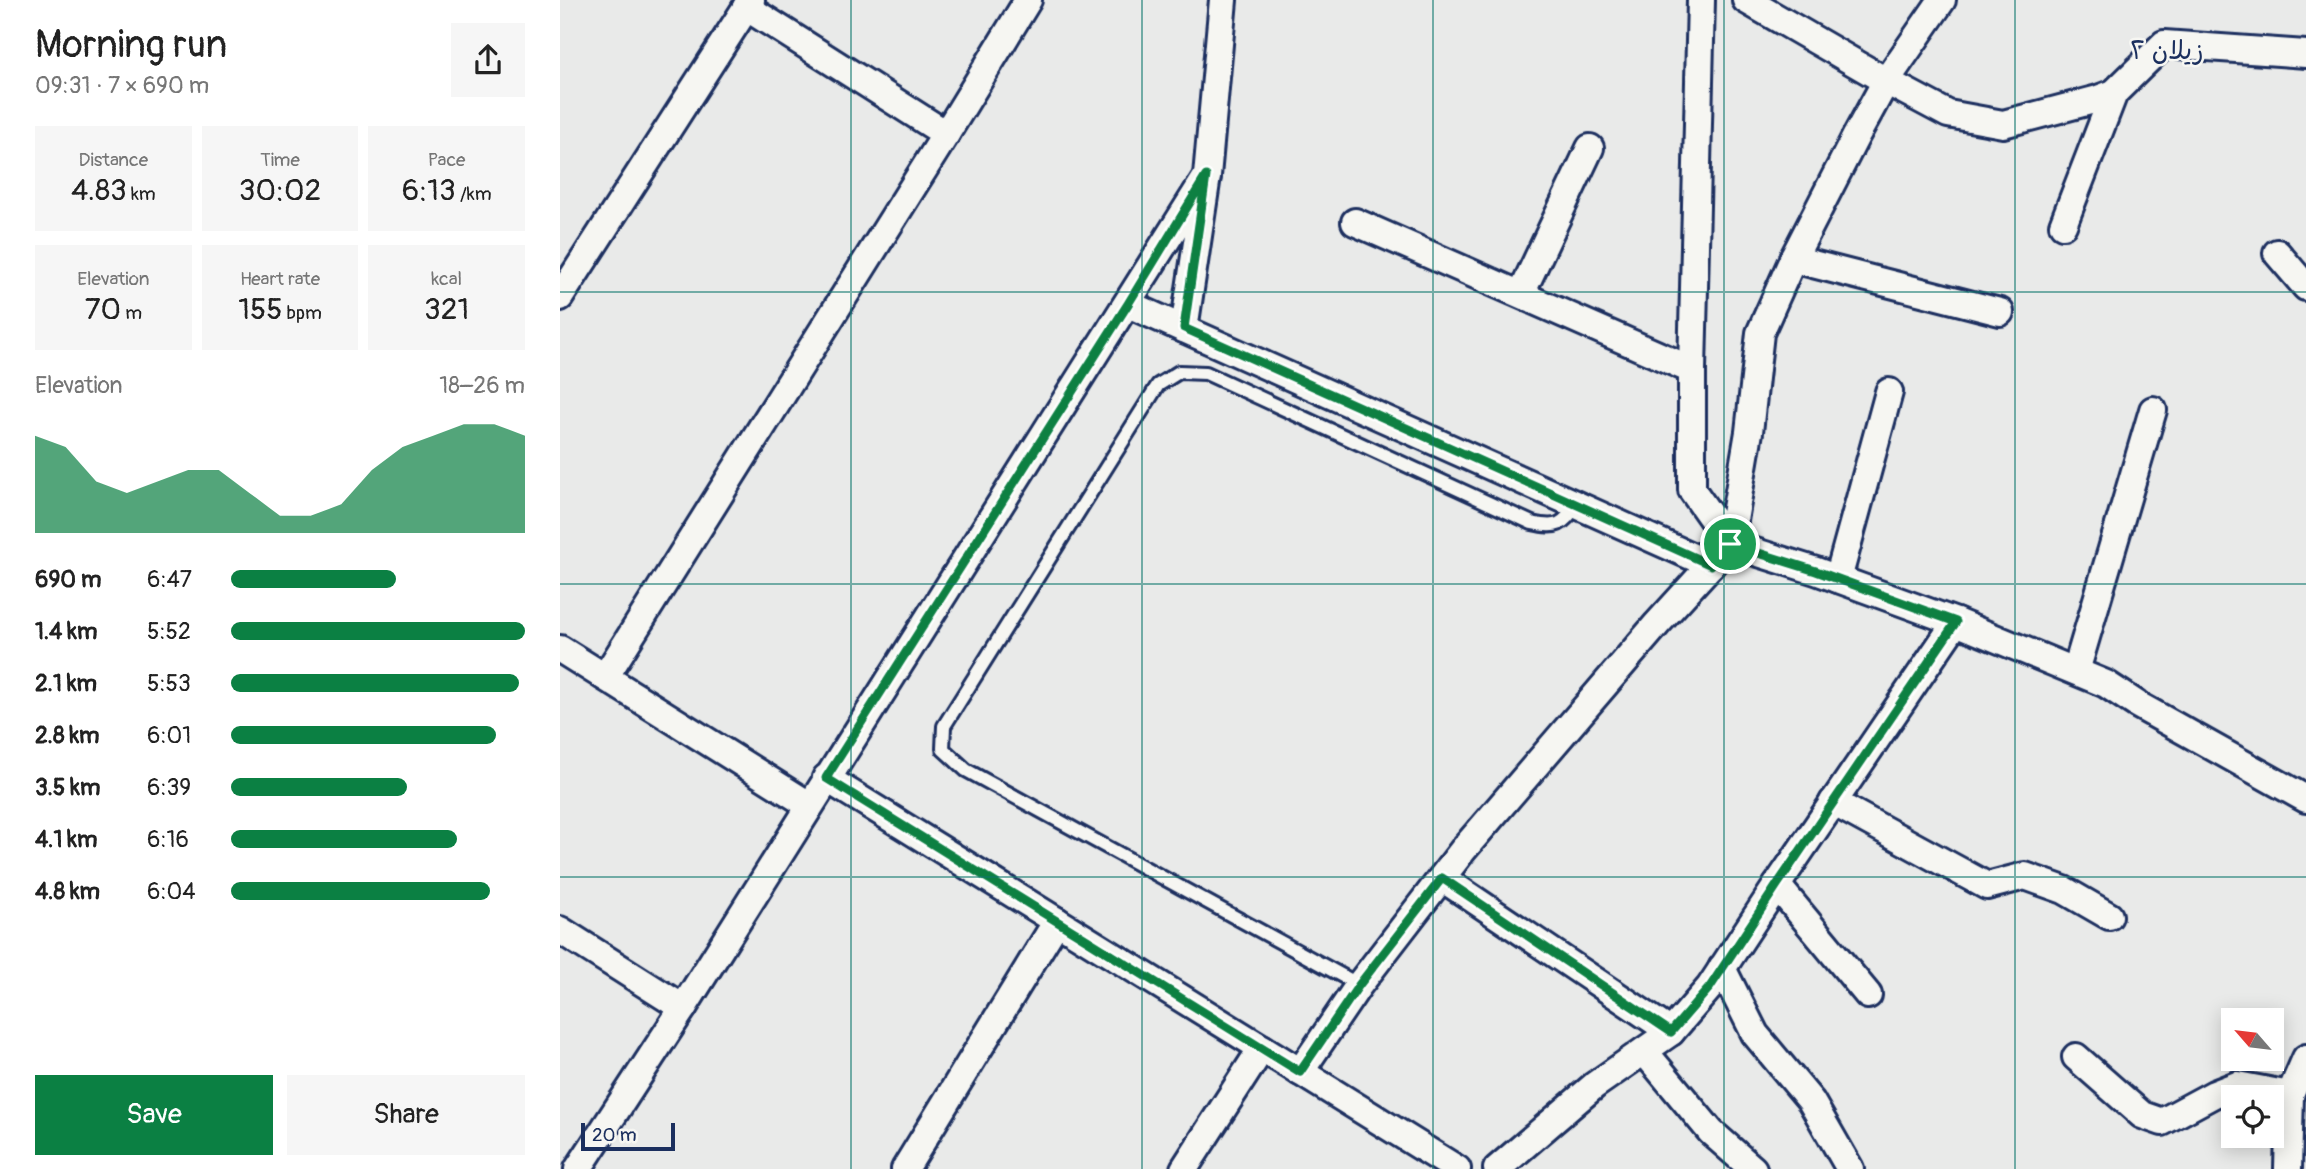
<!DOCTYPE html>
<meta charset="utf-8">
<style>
:root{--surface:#fff;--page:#f6f6f6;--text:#222;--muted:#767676;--accent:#0b8043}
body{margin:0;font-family:Pangolin,"Playpen Sans Arabic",sans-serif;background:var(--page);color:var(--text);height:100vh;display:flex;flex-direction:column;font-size:26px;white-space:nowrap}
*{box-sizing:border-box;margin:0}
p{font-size:23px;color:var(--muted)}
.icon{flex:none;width:38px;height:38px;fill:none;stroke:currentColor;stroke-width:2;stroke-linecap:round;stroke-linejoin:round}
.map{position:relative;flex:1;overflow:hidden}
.panel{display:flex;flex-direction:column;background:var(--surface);width:560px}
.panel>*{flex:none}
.needle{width:46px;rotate:298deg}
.buttons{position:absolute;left:1661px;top:1008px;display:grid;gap:14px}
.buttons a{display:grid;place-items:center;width:63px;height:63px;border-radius:0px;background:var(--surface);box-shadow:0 4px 18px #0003;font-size:35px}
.scale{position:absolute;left:21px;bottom:18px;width:94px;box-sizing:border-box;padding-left:7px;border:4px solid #1b2f5e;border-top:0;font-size:19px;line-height:24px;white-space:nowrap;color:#1b2f5e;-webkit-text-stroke:5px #f6f6f2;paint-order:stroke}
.pin{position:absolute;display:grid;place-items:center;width:60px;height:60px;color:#fff;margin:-30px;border:4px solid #fff;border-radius:50%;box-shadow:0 2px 7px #0007}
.round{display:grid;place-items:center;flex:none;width:74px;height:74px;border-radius:0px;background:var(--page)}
.head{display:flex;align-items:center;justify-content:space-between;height:119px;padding:0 35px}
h1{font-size:38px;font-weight:600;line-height:52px}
.stats{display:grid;grid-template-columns:repeat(3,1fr);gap:10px;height:119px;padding:7px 35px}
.stats div{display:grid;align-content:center;border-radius:0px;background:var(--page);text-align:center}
.stats b{font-size:30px;font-weight:600}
.stats small{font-size:19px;font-weight:400}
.stats p{font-size:19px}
.chart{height:196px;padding:14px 35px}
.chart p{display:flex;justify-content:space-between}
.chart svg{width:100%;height:126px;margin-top:7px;fill:var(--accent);opacity:.7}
.cta{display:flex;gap:14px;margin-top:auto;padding:14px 35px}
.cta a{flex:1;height:80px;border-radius:0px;background:var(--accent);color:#fff;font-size:28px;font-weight:600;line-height:80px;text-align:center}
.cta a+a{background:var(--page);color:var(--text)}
ul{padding:0 35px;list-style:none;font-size:23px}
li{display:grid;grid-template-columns:112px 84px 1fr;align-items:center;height:52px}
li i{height:18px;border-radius:9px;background:var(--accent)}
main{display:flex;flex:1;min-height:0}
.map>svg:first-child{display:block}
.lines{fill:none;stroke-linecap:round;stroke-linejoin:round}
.lane-casing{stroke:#1b2f5e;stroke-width:18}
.street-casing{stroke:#1b2f5e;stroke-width:32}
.lane{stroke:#f6f6f2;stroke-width:12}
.street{stroke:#f6f6f2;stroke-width:26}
.route-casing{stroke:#fff;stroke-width:14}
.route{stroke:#0b8043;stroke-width:9}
.grid{fill:none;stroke:#0f766e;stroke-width:2;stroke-opacity:0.55}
.labels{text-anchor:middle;stroke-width:5;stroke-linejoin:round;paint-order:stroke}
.quarter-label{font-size:26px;fill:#1b2f5e;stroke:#f6f6f2}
</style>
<main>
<section class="panel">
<div class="head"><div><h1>Morning run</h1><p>09:31 · 7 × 690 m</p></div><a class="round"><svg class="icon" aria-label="share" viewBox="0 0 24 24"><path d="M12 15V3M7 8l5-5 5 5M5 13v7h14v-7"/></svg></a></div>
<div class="stats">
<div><p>Distance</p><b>4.83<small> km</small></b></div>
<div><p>Time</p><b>30:02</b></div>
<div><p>Pace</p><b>6:13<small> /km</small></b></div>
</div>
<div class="stats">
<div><p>Elevation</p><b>70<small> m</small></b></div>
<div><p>Heart rate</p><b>155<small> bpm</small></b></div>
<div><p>kcal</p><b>321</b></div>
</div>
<div class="chart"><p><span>Elevation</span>18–26 m</p>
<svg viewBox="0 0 160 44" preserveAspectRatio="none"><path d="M0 44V10L10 14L20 26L30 30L40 26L50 22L60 22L70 30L80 38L90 38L100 34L110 22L120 14L130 10L140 6L150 6L160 10V44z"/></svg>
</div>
<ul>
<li><b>690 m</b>6:47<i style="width:56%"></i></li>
<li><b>1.4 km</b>5:52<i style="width:100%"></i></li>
<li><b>2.1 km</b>5:53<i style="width:98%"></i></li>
<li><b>2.8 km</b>6:01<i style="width:90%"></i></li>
<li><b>3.5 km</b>6:39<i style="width:60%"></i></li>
<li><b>4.1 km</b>6:16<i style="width:77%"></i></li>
<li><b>4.8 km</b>6:04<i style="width:88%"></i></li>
</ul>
<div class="cta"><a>Save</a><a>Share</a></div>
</section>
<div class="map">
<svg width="1746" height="1169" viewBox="0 0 1746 1169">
<rect width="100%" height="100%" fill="#e9eae9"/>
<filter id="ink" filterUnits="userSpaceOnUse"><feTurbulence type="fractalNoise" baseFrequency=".0143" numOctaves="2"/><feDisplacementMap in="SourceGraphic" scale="14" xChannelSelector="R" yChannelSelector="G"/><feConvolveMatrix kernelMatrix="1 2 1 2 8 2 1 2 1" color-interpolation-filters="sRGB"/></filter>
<g filter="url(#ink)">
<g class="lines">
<defs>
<path id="lane" d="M 799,985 L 406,770 L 383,749 L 384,726 L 598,385 L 619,372 L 646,373 L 972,523 C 998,529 1002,525 1017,505"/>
<g id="street">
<polyline points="1141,0 1132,370 1132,490 1170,544 1256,571 1396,622 1546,684 1578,705 1746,799"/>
<polyline points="1186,0 1326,81 1388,114 1443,124 1538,99 1554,93 1604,44 1746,54"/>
<polyline points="186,7 386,134"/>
<polyline points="795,222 1132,370"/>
<polyline points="1503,225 1554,93"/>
<polyline points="1717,253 1746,287"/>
<polyline points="1233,259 1440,312"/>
<polyline points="961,294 1030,148"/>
<polyline points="0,297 191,0"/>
<polyline points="568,304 1151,565"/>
<polyline points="624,329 647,176 663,0"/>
<polyline points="1278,579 1329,392"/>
<polyline points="0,649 249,805"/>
<polyline points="1516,671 1593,410"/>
<polyline points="45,677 386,134 468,0"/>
<polyline points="266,778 897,1169"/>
<polyline points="1273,802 1427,886 1465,876 1504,890 1549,916"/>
<polyline points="882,878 1111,1032"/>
<polyline points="1217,885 1308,995"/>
<polyline points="0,930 123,1008"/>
<polyline points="1162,968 1195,1034 1251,1101 1290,1169"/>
<polyline points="1084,1051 1151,1132 1193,1169"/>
<polyline points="1516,1057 1582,1115 1602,1122 1654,1094 1677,1085 1730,1095"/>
<polyline points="740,1072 799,985 903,850 1097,624 1170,544 1189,432 1200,333 1233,259 1296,136 1326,81 1382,0"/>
<polyline points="18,1169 123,1008 647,176"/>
<polyline points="345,1169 497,921"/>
<polyline points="624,1169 702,1048"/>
<polyline points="937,1169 1035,1085 1111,1032 1150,987 1217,885 1396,622"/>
<polyline points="1728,1169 1730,1095 1746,1058"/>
</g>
</defs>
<!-- lane casing -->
<use href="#lane" class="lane-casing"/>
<!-- street casing -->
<use href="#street" class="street-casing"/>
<!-- lane -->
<use href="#lane" class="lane"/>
<!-- street -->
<use href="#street" class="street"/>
</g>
</g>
<g class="lines" filter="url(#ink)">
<defs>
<polygon id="route" points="646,176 624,328 1151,565 1170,544 1256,571 1396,622 1217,885 1150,987 1111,1032 882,878 799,985 740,1072 266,778 568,304"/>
</defs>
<!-- route casing -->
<use href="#route" class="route-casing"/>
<!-- route -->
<use href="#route" class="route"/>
</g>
<!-- grid -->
<path class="grid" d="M 291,0 L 291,1169M 582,0 L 582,1169M 873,0 L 873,1169M 1164,0 L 1164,1169M 1455,0 L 1455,1169M 0,292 L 1746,292M 0,584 L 1746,584M 0,877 L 1746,877"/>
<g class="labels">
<!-- quarter labels -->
<g class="quarter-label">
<text x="1607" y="59">زیلان ٢</text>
</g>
</g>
</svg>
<div class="buttons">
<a><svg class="needle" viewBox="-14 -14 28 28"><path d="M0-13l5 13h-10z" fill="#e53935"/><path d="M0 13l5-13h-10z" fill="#767676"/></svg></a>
<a><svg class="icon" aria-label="locate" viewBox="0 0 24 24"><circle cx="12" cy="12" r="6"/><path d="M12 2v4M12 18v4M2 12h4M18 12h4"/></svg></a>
</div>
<div class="scale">20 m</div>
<div class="pin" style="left:1170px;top:544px;background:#1e9e55"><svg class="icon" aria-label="arrive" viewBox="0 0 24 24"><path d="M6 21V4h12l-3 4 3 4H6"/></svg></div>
</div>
</main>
